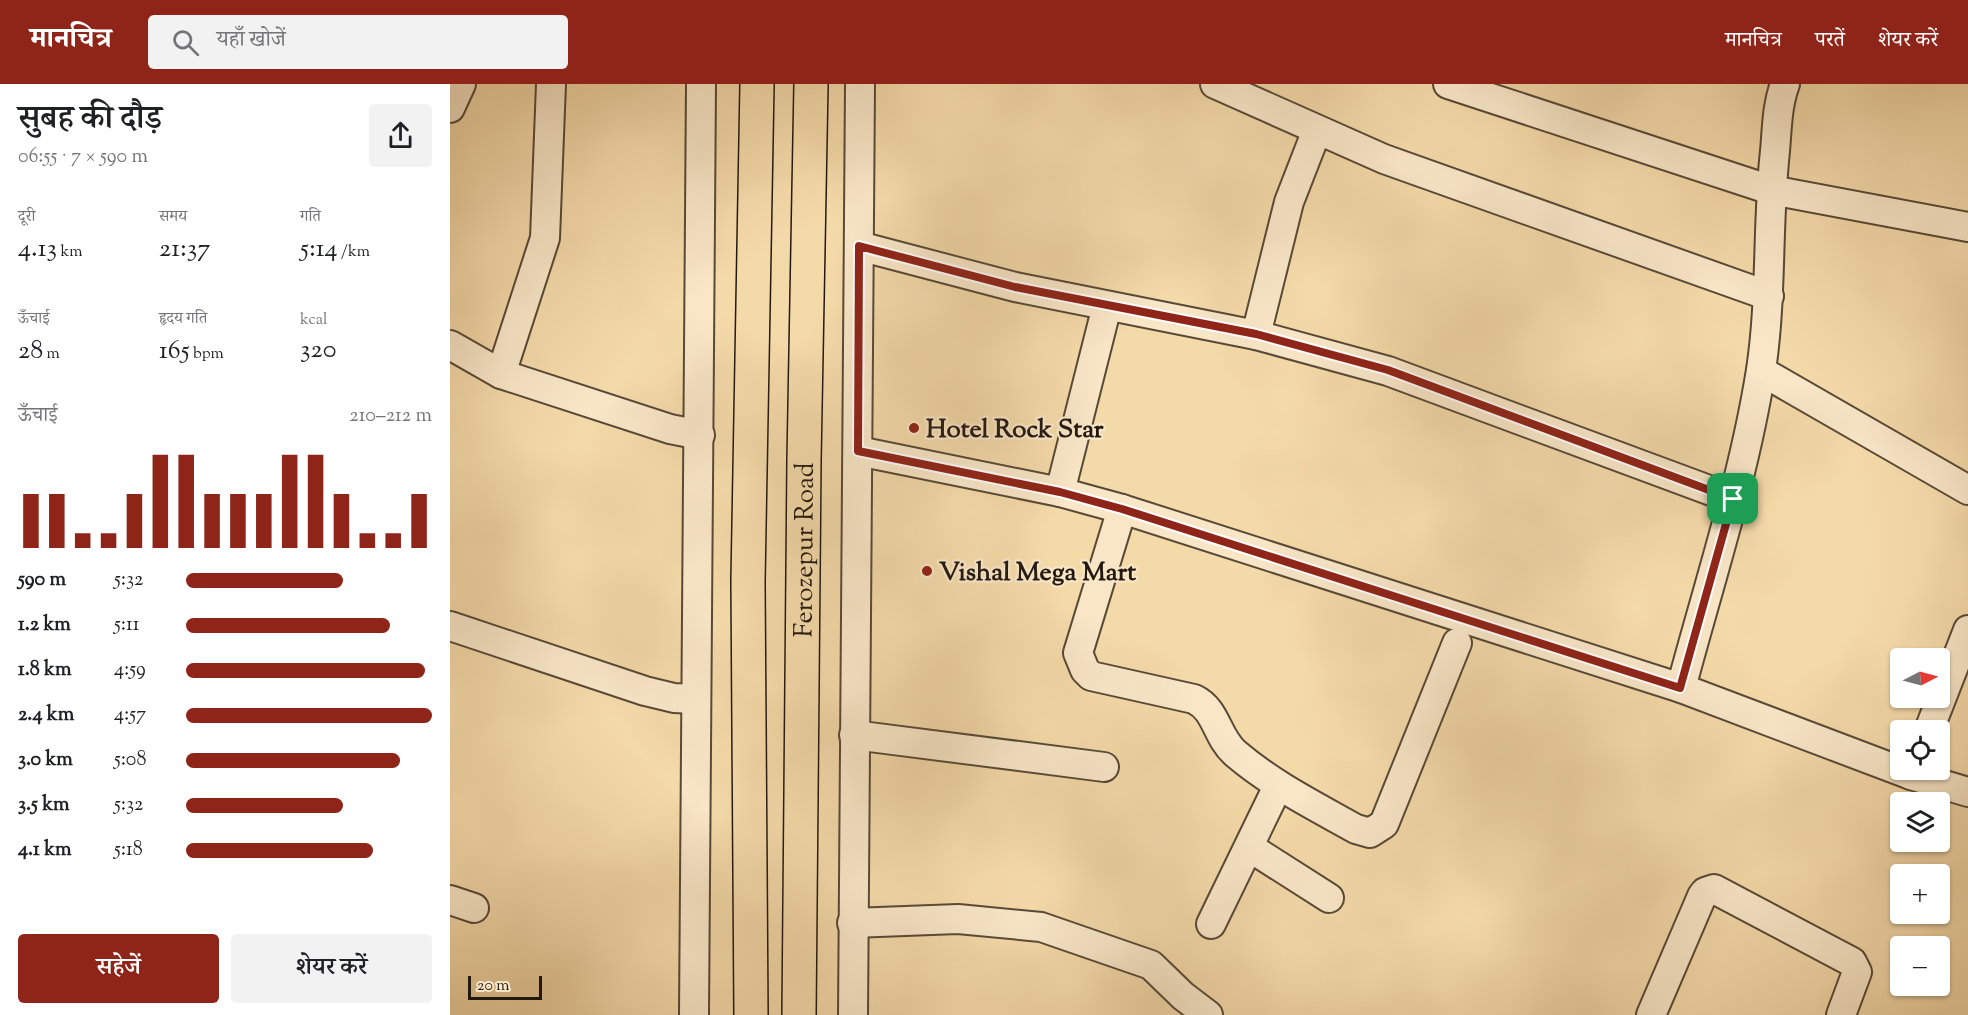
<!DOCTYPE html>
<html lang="hi">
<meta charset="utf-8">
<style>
:root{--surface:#fff;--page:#f2f2f2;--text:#202124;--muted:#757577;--accent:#8f2418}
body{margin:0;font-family:"Sorts Mill Goudy","Noto Serif Devanagari",serif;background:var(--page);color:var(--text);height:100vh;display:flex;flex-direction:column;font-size:22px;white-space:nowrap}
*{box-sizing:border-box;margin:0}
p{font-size:20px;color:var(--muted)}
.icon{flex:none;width:33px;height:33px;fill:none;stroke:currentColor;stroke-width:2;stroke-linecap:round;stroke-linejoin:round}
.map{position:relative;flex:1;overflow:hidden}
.panel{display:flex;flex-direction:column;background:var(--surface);width:450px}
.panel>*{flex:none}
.needle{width:39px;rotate:84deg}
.fabs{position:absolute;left:1440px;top:564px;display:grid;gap:12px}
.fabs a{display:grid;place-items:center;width:60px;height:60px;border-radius:6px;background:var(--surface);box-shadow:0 2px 4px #0004;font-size:30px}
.scale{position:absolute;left:18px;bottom:15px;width:74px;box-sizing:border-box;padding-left:6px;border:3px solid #241911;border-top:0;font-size:16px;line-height:21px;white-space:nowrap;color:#241911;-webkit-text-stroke:4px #f8e6c7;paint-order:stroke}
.pin{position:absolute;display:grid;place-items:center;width:51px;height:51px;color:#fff;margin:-26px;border-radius:12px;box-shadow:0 3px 9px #0006}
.round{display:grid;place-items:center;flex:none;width:63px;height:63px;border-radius:6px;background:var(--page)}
.overview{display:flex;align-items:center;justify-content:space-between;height:102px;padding:0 18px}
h1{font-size:33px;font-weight:600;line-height:45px}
.metrics{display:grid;grid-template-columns:repeat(3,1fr);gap:9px;height:102px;padding:6px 18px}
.metrics div{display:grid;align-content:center}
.metrics b{font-size:26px;font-weight:600}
.metrics small{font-size:16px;font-weight:400}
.metrics p{font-size:16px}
.chart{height:168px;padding:12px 18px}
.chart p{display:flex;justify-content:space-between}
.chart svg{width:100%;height:108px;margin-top:6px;stroke:var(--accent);stroke-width:6}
.primary-button{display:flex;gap:12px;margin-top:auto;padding:12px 18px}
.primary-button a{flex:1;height:69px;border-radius:6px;background:var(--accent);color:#fff;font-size:24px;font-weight:600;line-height:69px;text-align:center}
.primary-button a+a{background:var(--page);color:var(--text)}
ul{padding:0 18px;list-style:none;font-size:20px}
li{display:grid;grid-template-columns:96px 72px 1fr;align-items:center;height:45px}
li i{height:15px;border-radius:8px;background:var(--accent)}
header{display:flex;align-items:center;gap:36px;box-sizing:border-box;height:84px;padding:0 30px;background:var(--accent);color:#fff}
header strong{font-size:28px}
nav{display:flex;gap:33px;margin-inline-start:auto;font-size:21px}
.search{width:420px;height:54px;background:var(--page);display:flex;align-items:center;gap:15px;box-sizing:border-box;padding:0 21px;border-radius:6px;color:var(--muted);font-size:22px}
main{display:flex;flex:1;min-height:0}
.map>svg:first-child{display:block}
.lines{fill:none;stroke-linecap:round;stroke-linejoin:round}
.minor-casing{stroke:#584937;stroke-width:32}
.highway-casing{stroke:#241911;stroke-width:36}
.minor{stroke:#f8e6c7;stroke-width:28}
.highway{stroke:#f4d9a9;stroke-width:33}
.route-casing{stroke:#fff;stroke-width:12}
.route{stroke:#8f2418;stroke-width:8}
.poi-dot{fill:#8f2418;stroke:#f8e6c7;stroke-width:2}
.labels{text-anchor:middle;stroke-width:4.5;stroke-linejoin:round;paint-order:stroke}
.poi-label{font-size:26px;font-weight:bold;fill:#241911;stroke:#f8e6c7;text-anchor:start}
.street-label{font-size:26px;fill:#241911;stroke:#f8e6c7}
</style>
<header>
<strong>मानचित्र</strong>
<div class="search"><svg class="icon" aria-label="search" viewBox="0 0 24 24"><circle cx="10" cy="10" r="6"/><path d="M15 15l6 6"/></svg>यहाँ खोजें</div>
<nav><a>मानचित्र</a><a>परतें</a><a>शेयर करें</a></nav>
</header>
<main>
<section class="panel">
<div class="overview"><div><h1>सुबह की दौड़</h1><p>06:55 · 7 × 590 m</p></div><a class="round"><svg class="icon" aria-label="share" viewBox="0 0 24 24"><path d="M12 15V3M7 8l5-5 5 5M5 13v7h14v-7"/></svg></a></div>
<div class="metrics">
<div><p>दूरी</p><b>4.13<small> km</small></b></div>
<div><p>समय</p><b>21:37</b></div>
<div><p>गति</p><b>5:14<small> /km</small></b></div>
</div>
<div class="metrics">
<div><p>ऊँचाई</p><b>28<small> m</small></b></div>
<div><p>हृदय गति</p><b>165<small> bpm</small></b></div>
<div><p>kcal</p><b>320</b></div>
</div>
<div class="chart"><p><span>ऊँचाई</span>210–212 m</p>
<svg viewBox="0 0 160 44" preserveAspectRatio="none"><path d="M5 44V22M15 44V22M25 44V38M35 44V38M45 44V22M55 44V6M65 44V6M75 44V22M85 44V22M95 44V22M105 44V6M115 44V6M125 44V22M135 44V38M145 44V38M155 44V22"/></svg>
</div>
<ul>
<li><b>590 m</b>5:32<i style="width:64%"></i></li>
<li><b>1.2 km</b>5:11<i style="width:83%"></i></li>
<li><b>1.8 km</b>4:59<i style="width:97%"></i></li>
<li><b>2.4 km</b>4:57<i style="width:100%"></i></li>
<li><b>3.0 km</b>5:08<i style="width:87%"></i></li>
<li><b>3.5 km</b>5:32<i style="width:64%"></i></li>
<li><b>4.1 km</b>5:18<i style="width:76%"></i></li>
</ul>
<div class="primary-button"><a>सहेजें</a><a>शेयर करें</a></div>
</section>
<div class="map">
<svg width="1518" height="931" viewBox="0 0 1518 931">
<rect width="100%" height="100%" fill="#f4d9a9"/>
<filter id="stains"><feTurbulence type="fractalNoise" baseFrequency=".00333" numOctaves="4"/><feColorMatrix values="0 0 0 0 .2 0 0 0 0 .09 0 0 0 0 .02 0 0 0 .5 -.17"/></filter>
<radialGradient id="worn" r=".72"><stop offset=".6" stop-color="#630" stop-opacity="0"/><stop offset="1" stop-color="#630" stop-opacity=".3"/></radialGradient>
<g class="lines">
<defs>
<g id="minor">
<polyline points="765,0 934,75 1319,212"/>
<polyline points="998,0 1321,106 1518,143"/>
<polyline points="0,24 11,0"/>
<polyline points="409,162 565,203 806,251 938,287 1283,415"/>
<polyline points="806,251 839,118 867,46"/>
<polyline points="0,261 51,290 220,345 250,351"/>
<polyline points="1311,287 1518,406"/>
<polyline points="51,290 95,154 101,0"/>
<path d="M 408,367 L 610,408 L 672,425 L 1231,604 C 1259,499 1294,393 1311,286 C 1322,213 1317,140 1325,67 C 1327,45 1327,21 1335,0"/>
<polyline points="610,408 657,222"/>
<path d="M 672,425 L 628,569 L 635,586 L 641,592 L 744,615 C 767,626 766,652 785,669 C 821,700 865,722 906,745 L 920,749 L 934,740 L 1007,559"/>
<polyline points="0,542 195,607 224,614 245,615"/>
<polyline points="1231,604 1461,691 1463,686"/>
<polyline points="1479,646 1518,546"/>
<polyline points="404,651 654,683"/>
<polyline points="1461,691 1518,708"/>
<polyline points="799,763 879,814"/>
<polyline points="0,816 24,824"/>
<polyline points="402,839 508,835 591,843 701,881 733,912 758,931"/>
<polyline points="761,840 828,702"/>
<polyline points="244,931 251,0"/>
<polyline points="403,931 410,0"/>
<polyline points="1201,931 1252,812 1255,808 1264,805 1402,878 1407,888 1391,931"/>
</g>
<g id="highway">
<polyline points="301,931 298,497 307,0"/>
<path id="s1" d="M 349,931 L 354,377 L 361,0"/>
</g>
</defs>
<!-- minor casing -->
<use href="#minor" class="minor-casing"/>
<!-- highway casing -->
<use href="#highway" class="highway-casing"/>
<!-- minor -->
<use href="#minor" class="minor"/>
<!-- highway -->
<use href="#highway" class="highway"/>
</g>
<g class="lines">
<defs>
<polygon id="route" points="409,162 565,203 806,250 938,286 1283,415 1230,604 672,425 610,408 408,367"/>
</defs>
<!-- route casing -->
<use href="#route" class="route-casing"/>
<!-- route -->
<use href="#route" class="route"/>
</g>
<!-- markers -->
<g class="poi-dot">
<circle cx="464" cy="344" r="6"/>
<circle cx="477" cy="487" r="6"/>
</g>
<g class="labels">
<!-- poi labels -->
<g class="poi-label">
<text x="476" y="353">Hotel Rock Star</text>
<text x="489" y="496">Vishal Mega Mart</text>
</g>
<!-- street labels -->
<g class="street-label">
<text dy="9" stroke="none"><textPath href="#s1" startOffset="465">Ferozepur Road</textPath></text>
</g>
</g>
<rect width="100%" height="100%" filter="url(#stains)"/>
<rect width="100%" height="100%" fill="url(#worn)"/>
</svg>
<div class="fabs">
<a><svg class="needle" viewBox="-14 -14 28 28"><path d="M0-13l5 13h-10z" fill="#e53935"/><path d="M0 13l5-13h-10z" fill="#757577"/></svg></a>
<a><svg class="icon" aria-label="locate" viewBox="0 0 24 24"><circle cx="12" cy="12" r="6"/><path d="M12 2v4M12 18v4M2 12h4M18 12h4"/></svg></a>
<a><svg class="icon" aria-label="layers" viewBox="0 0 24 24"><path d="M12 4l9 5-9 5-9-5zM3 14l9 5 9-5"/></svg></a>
<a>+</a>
<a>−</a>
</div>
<div class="scale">20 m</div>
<div class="pin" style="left:1283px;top:415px;background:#1e9e55"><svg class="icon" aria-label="arrive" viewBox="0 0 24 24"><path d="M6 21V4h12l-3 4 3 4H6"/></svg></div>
</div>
</main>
